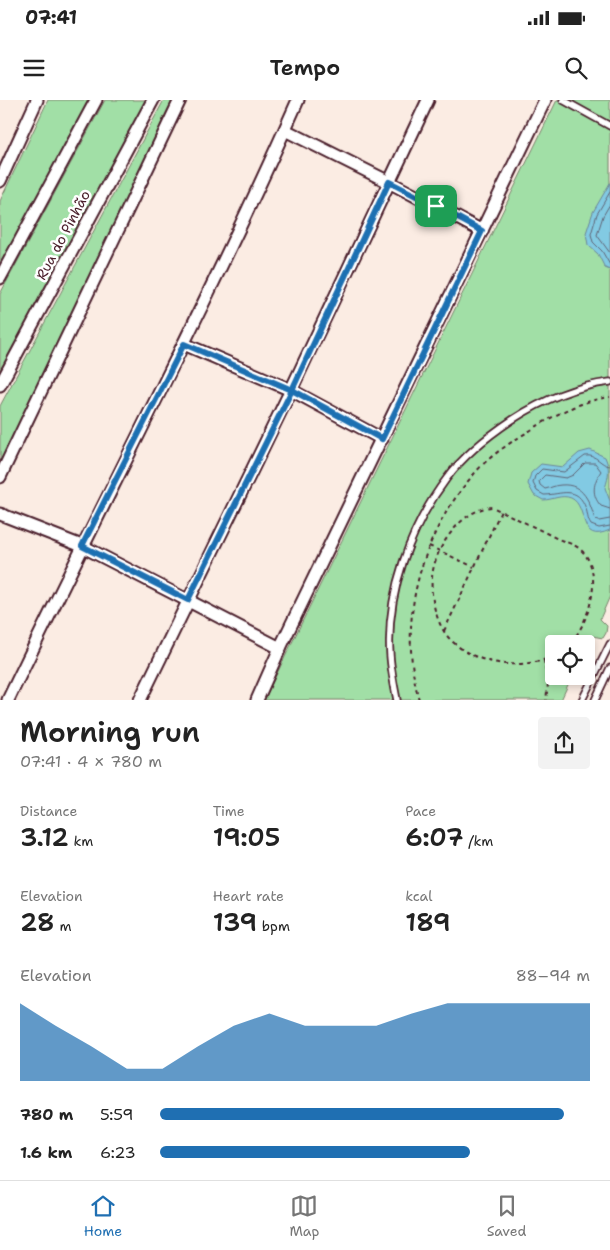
<!DOCTYPE html>
<meta charset="utf-8">
<style>
:root{--surface:#fff;--page:#f2f2f2;--text:#222;--muted:#767676;--line:#e0e0e0;--accent:#1f6fb2}
body{margin:0;font-family:"Shantell Sans",sans-serif;background:var(--page);color:var(--text);height:100vh;display:flex;flex-direction:column;font-size:19px;white-space:nowrap}
*{box-sizing:border-box;margin:0}
p{font-size:16px;color:var(--muted)}
.icon{flex:none;width:28px;height:28px;fill:none;stroke:currentColor;stroke-width:2;stroke-linecap:round;stroke-linejoin:round}
.map{position:relative;height:600px;overflow:hidden}
.panel{display:flex;flex-direction:column;background:var(--surface);flex:1}
.panel>*{flex:none}
.fabs{position:absolute;left:545px;top:535px;display:grid;gap:10px}
.fabs a{display:grid;place-items:center;width:50px;height:50px;border-radius:5px;background:var(--surface);box-shadow:0 2px 8px #0003;font-size:25px}
.pin{position:absolute;display:grid;place-items:center;width:42px;height:42px;color:#fff;margin:-21px;border-radius:10px;box-shadow:0 2px 8px #0006}
.round{display:grid;place-items:center;flex:none;width:52px;height:52px;border-radius:5px;background:var(--page)}
.overview{display:flex;align-items:center;justify-content:space-between;height:85px;padding:0 20px}
h1{font-size:28px;font-weight:600;line-height:38px}
.metrics{display:grid;grid-template-columns:repeat(3,1fr);gap:8px;height:85px;padding:5px 20px}
.metrics div{display:grid;align-content:center}
.metrics b{font-size:25px;font-weight:600}
.metrics small{font-size:14px;font-weight:400}
.metrics p{font-size:14px}
.chart{height:140px;padding:10px 20px}
.chart p{display:flex;justify-content:space-between}
.chart svg{width:100%;height:90px;margin-top:5px;fill:var(--accent);opacity:.7}
ul{padding:0 20px;list-style:none;font-size:16px}
li{display:grid;grid-template-columns:80px 60px 1fr;align-items:center;height:38px}
li i{height:12px;border-radius:6px;background:var(--accent)}
.status{display:flex;justify-content:space-between;align-items:center;height:35px;padding:0 25px;background:var(--surface);direction:ltr}
.status svg{height:14px;fill:currentColor}
header{display:flex;justify-content:space-between;align-items:center;height:65px;padding:0 20px;background:var(--surface);font-size:22px;font-weight:600}
.tabs{display:flex;justify-content:space-around;align-items:center;height:70px;border-top:1px solid var(--line);background:var(--surface);font-size:14px;color:var(--muted)}
.tabs a{display:grid;justify-items:center;gap:2px}
.tabs .current{color:var(--accent)}
.map>svg:first-child{display:block}
.green{fill:#a1dfa6;stroke:#767f68}
.water{fill:#82cae3;stroke:#6c8699}
.lines{fill:none;stroke-linecap:round;stroke-linejoin:round}
.shore{stroke:#606375;stroke-width:1}
.lane-casing{stroke:#4a1f2b;stroke-width:9}
.street-casing{stroke:#4a1f2b;stroke-width:15}
.path{stroke:#4a1f2b;stroke-width:2;stroke-dasharray:4 4;stroke-linecap:butt}
.lane{stroke:#fff;stroke-width:5.5}
.street{stroke:#fff;stroke-width:11}
.route-casing{stroke:#fff;stroke-width:10}
.route{stroke:#1f6fb2;stroke-width:6}
.labels{text-anchor:middle;stroke-width:5;stroke-linejoin:round;paint-order:stroke}
.street-label{font-size:14px;fill:#4a1f2b;stroke:#fff}
</style>
<div class="status"><b>07:41</b><svg viewBox="0 0 49 12"><path d="M0 12V9h3v3zM5 12V6h3v6zM10 12V3h3v9zM15 12V0h3v12zM26 1h20v11H26zM47 4h2v5h-2z"/></svg></div>
<header><svg class="icon" aria-label="menu" viewBox="0 0 24 24"><path d="M4 6h16M4 12h16M4 18h16"/></svg>Tempo<svg class="icon" aria-label="search" viewBox="0 0 24 24"><circle cx="10" cy="10" r="6"/><path d="M15 15l6 6"/></svg></header>
<div class="map">
<svg width="610" height="600" viewBox="0 0 610 600">
<rect width="100%" height="100%" fill="#fbece3"/>
<filter id="ink" filterUnits="userSpaceOnUse"><feTurbulence type="fractalNoise" baseFrequency=".02" numOctaves="2"/><feDisplacementMap in="SourceGraphic" scale="10" xChannelSelector="R" yChannelSelector="G"/><feConvolveMatrix kernelMatrix="1 2 1 2 8 2 1 2 1" color-interpolation-filters="sRGB"/></filter>
<g filter="url(#ink)">
<!-- green -->
<g class="green">
<polygon points="48,0 89,0 0,166 0,101"/>
<polygon points="105,0 146,0 0,275 0,194"/>
<polygon points="164,0 175,0 0,368 0,306"/>
<polygon points="557,0 610,0 610,496 600,519 607,526 606,533 603,538 592,536 586,546 586,544 554,544 554,576 572,576 561,600 264,600"/>
</g>
<!-- water -->
<g class="water">
<polygon points="610,83 610,170 605,168 598,154 588,145 586,133 593,112"/>
<path d="M 590,350 L 605,357 C 610,368 609,376 605,388 L 610,401 L 610,430 C 577,445 589,406 571,398 C 561,394 553,400 543,400 L 534,395 L 528,384 L 531,373 L 541,364 L 563,367 L 579,353 Z"/>
</g>
<g class="lines">
<!-- shore -->
<g class="shore">
<polyline points="610,92 597,114 591,134 593,142 602,151 610,165"/>
<polyline points="610,104 603,116 597,135 610,153"/>
<path d="M 610,366 C 600,365 597,354 585,356 L 564,372 L 542,369 L 535,376 L 533,383 L 537,391 L 544,395 C 560,395 578,384 586,409 C 588,414 587,419 591,425 L 599,428 L 610,426"/>
<path d="M 610,409 L 601,406 C 591,395 593,383 601,371 L 595,363 L 585,363 L 573,375 L 566,378 L 545,375 L 539,381 L 540,385 L 545,389 C 550,388 556,385 561,385 C 584,383 590,403 595,420 L 599,421 L 610,419"/>
</g>
<defs>
<g id="lane">
<polyline points="563,0 610,26"/>
<path d="M 397,600 C 394,585 391,570 390,555 C 386,494 410,427 447,378 C 464,355 488,336 512,320 C 541,301 576,286 610,282"/>
<polyline points="582,600 610,544"/>
<polyline points="595,600 610,568"/>
</g>
<g id="street">
<polyline points="285,30 389,82 482,131"/>
<polyline points="0,81 37,0"/>
<polyline points="0,178 96,0"/>
<polyline points="184,244 291,290 382,339"/>
<polyline points="0,285 153,0"/>
<polyline points="0,377 180,0"/>
<polyline points="0,414 82,446 280,548"/>
<path d="M 8,600 C 104,400 208,203 298,0"/>
<polyline points="140,600 291,290 428,0"/>
<polyline points="257,600 280,548 545,0"/>
</g>
</defs>
<!-- lane casing -->
<use href="#lane" class="lane-casing"/>
<!-- street casing -->
<use href="#street" class="street-casing"/>
<!-- path -->
<g class="path">
<polyline points="429,446 474,467"/>
<polyline points="444,531 501,411"/>
<path d="M 554,556 C 520,571 474,566 448,537 C 442,530 438,520 435,510 C 427,480 433,453 454,429 C 463,418 477,408 492,407 C 514,417 536,428 558,439 C 566,442 577,445 582,451 C 605,474 588,524 570,544"/>
<polyline points="544,560 548,584 546,600"/>
<path d="M 419,600 C 397,520 420,436 474,374 C 489,356 511,342 531,330 C 556,314 580,301 610,297"/>
</g>
<!-- lane -->
<use href="#lane" class="lane"/>
<!-- street -->
<use href="#street" class="street"/>
</g>
</g>
<g class="lines" filter="url(#ink)">
<defs>
<polyline id="route" points="436,106 389,82 292,290 188,500 82,446 184,244 292,290 382,339 482,131 436,106"/>
</defs>
<!-- route casing -->
<use href="#route" class="route-casing"/>
<!-- route -->
<use href="#route" class="route"/>
</g>
<g class="labels">
<!-- street labels -->
<g class="street-label">
<text transform="translate(63 135) rotate(-62)" y="5">Rua do Pinhão</text>
</g>
</g>
</svg>
<div class="fabs">
<a><svg class="icon" aria-label="locate" viewBox="0 0 24 24"><circle cx="12" cy="12" r="6"/><path d="M12 2v4M12 18v4M2 12h4M18 12h4"/></svg></a>
</div>
<div class="pin" style="left:436px;top:106px;background:#1e9e55"><svg class="icon" aria-label="arrive" viewBox="0 0 24 24"><path d="M6 21V4h12l-3 4 3 4H6"/></svg></div>
</div>
<section class="panel">
<div class="overview"><div><h1>Morning run</h1><p>07:41 · 4 × 780 m</p></div><a class="round"><svg class="icon" aria-label="share" viewBox="0 0 24 24"><path d="M12 15V3M7 8l5-5 5 5M5 13v7h14v-7"/></svg></a></div>
<div class="metrics">
<div><p>Distance</p><b>3.12<small> km</small></b></div>
<div><p>Time</p><b>19:05</b></div>
<div><p>Pace</p><b>6:07<small> /km</small></b></div>
</div>
<div class="metrics">
<div><p>Elevation</p><b>28<small> m</small></b></div>
<div><p>Heart rate</p><b>139<small> bpm</small></b></div>
<div><p>kcal</p><b>189</b></div>
</div>
<div class="chart"><p><span>Elevation</span>88–94 m</p>
<svg viewBox="0 0 160 44" preserveAspectRatio="none"><path d="M0 44V6L10 17L20 27L30 38L40 38L50 27L60 17L70 11L80 17L90 17L100 17L110 11L120 6L130 6L140 6L150 6L160 6V44z"/></svg>
</div>
<ul>
<li><b>780 m</b>5:59<i style="width:94%"></i></li>
<li><b>1.6 km</b>6:23<i style="width:72%"></i></li>
</ul>
</section>
<nav class="tabs">
<a class="current"><svg class="icon" aria-label="home" viewBox="0 0 24 24"><path d="M3 11l9-7 9 7M6 9v11h12V9"/></svg>Home</a>
<a><svg class="icon" aria-label="map" viewBox="0 0 24 24"><path d="M3 6l6-2 6 2 6-2v14l-6 2-6-2-6 2zM9 4v14M15 6v14"/></svg>Map</a>
<a><svg class="icon" aria-label="saved" viewBox="0 0 24 24"><path d="M7 4h10v16l-5-4-5 4z"/></svg>Saved</a>
</nav>
